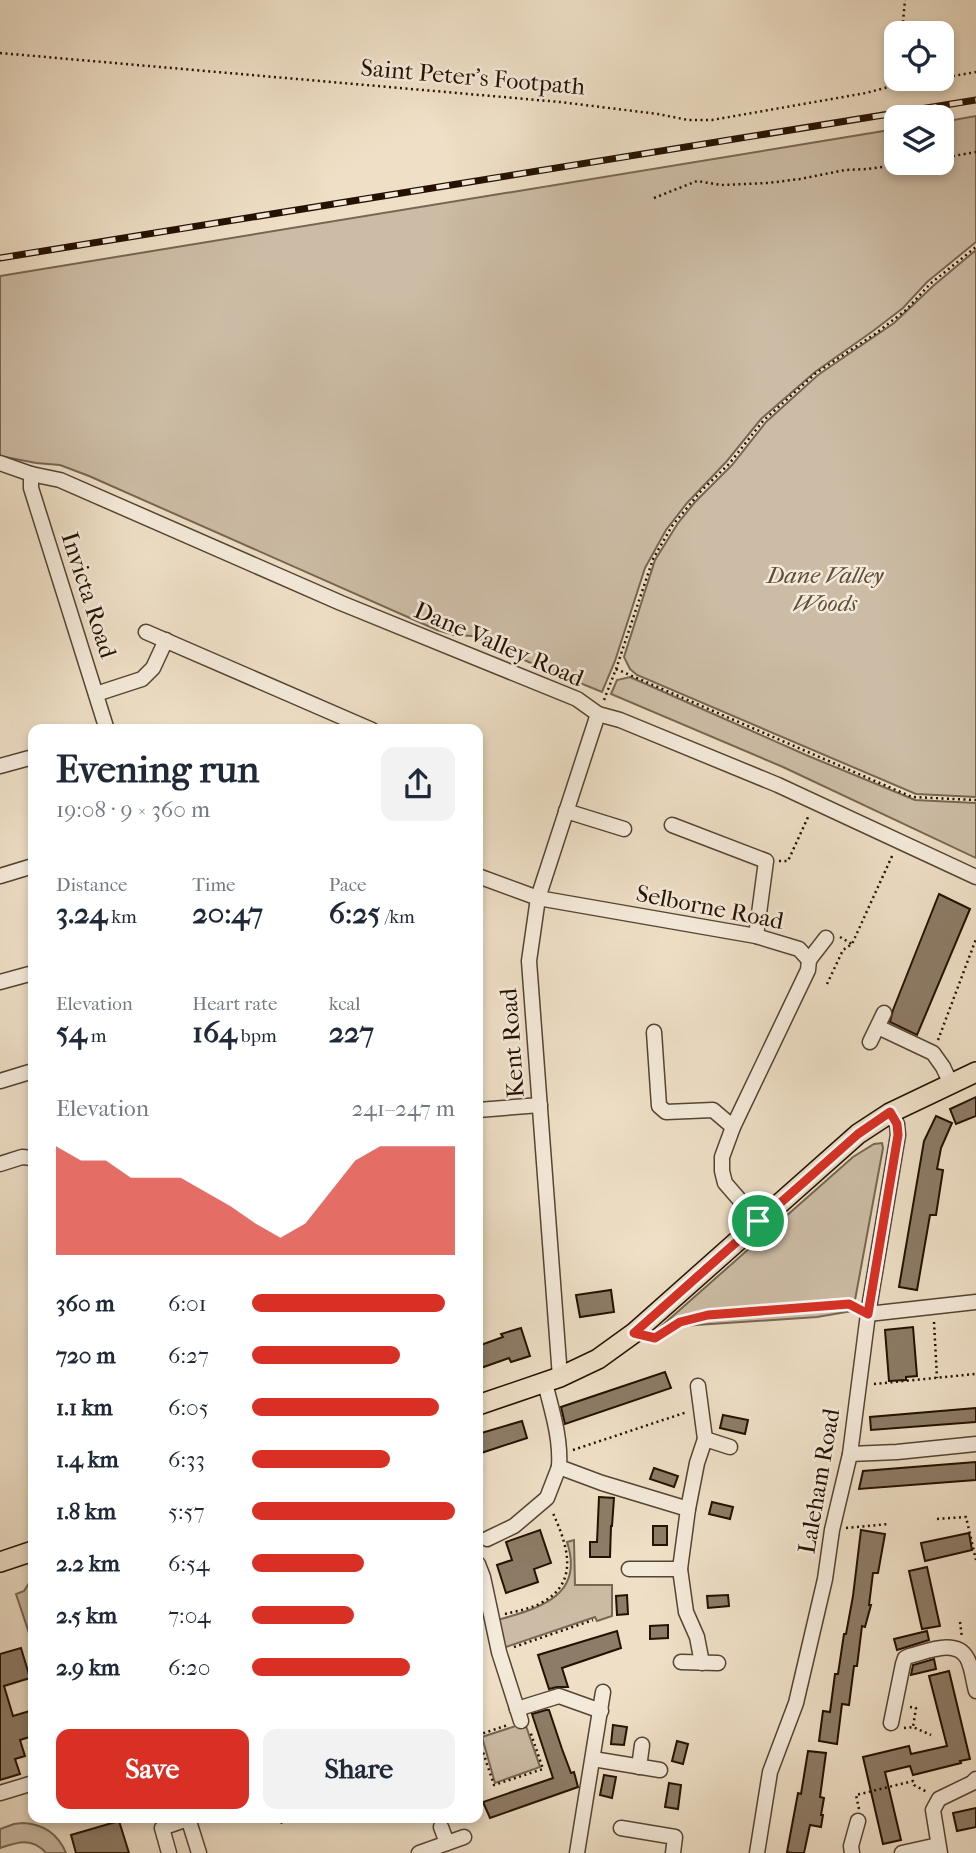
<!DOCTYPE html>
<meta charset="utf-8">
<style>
:root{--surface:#fff;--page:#f2f2f3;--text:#1f2937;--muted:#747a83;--accent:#d93025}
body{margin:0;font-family:"IM FELL French Canon",serif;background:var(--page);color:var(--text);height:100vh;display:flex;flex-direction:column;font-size:26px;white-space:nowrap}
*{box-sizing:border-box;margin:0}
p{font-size:23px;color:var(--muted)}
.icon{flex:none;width:38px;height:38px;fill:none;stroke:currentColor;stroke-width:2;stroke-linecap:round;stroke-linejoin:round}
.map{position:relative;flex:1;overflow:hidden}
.sheet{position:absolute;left:28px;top:724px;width:455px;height:1099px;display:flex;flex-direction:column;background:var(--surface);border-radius:14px;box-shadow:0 4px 10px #0003}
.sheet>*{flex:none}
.fabs{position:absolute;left:884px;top:21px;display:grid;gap:14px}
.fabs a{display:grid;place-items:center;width:70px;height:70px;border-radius:14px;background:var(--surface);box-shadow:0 4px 10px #0003;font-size:35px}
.pin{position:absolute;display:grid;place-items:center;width:60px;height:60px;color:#fff;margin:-30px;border:4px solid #fff;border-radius:50%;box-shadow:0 2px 7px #0007}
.round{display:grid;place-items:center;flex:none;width:74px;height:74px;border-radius:14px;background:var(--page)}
.overview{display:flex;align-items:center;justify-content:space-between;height:119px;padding:0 28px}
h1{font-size:38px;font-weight:700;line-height:52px}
.metrics{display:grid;grid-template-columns:repeat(3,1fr);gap:10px;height:119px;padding:7px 28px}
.metrics div{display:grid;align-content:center}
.metrics b{font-size:30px;font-weight:700}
.metrics small{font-size:19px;font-weight:400}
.metrics p{font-size:19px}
.chart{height:196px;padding:14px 28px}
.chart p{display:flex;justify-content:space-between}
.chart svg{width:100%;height:126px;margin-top:7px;fill:var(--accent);opacity:.7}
.primary-button{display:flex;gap:14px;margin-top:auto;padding:14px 28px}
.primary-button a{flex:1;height:80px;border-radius:14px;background:var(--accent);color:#fff;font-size:28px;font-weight:700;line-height:80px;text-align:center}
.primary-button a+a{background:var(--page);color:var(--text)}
ul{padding:0 28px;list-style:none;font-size:23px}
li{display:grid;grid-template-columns:112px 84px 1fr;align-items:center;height:52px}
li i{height:18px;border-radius:9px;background:var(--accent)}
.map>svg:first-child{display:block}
.green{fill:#ccbca5;stroke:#786653;stroke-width:2}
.building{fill:#8d7c67;stroke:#241101;stroke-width:2}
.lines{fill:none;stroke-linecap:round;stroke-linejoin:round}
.minor-casing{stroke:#564432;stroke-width:17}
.major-casing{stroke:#241101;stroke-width:22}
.path{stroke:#241101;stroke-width:2.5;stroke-dasharray:2 3.5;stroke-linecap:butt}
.minor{stroke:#f4eada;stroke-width:14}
.major{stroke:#eedfc6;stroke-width:19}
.rail-casing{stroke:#241101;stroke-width:7}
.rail{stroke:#f4eada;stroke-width:4.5;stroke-dasharray:13;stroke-linecap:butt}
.route-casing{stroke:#fff;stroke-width:14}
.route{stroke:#d93025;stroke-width:9}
.labels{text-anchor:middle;stroke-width:5;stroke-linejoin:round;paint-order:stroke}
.street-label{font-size:24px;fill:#241101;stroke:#f4eada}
.park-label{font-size:24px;font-style:italic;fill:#5f4d3a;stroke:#f4eada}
</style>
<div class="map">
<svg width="976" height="1853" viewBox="0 0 976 1853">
<rect width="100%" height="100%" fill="#eedfc6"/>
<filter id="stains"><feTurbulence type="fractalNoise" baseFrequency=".00286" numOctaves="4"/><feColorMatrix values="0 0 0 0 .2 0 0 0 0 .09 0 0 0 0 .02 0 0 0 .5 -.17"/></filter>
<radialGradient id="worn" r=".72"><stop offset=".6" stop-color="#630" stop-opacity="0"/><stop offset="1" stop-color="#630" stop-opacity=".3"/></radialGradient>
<!-- green -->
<g class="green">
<polygon points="976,116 976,242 927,282 903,308 873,331 815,372 761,419 727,461 687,503 666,530 645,568 615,661 602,692 533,664 473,636 454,635 437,630 89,476 60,465 36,463 0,456 0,276 896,129 896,163 942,163 942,122"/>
<polygon points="976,250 976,797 916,794 637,675 630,669 624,657 655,560 678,523 695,502 732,465 766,422 818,375 894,323 933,286"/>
<polygon points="630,677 806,755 915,800 976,803 976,858 783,767 611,694 617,680"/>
<polygon points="882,1143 883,1148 853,1311 817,1317 681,1326 649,1337 853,1157 874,1144"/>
<path d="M 574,1540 L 575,1585 L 612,1585 L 612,1616 L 597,1621 L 595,1617 L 503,1648 L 498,1620 C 538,1608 585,1597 567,1542 Z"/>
<polygon points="33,1577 33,1645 16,1594 24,1591"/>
<polygon points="525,1723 540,1767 495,1783 482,1737"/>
<path d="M 23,1823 C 44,1824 58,1834 66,1853 L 46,1853 C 32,1837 18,1842 0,1848 L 0,1829 L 14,1824 Z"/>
</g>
<!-- building -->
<g class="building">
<polygon points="939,894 970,909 917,1035 890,1022 893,1010"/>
<polygon points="976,1097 976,1116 956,1124 950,1109"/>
<polygon points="936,1116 952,1123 941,1148 937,1169 943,1170 936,1215 930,1215 917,1290 899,1287 924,1141"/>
<polygon points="611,1290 614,1312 580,1317 576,1295"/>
<polygon points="913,1327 917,1376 906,1377 906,1380 889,1381 885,1330"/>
<polygon points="521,1328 530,1356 511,1362 509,1358 478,1369 478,1346 503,1337 501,1334"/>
<polygon points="665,1372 671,1388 565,1424 561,1407"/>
<polygon points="976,1408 976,1422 871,1430 870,1417"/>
<polygon points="723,1415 748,1420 745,1434 720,1428"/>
<polygon points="522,1421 527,1438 478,1454 478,1434"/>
<polygon points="976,1462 976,1480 859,1489 863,1471"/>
<polygon points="654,1468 678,1476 674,1487 650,1479"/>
<polygon points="599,1497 614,1498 612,1526 611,1526 610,1557 590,1557 590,1542 597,1542"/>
<polygon points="712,1502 733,1507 730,1519 709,1514"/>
<rect x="653" y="1526" width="14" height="19"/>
<polygon points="540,1530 551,1563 534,1569 538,1582 506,1593 497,1565 512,1560 506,1542"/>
<polygon points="861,1530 885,1534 878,1573 873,1573 869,1605 871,1605 865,1627 862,1626 857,1666 854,1666 849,1705 842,1704 837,1744 819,1741 823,1711 830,1712 835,1674 838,1674 844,1634 846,1634 853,1596"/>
<polygon points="969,1533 972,1550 925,1561 921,1543"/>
<polygon points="927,1567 940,1626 922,1629 909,1571"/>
<polygon points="627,1595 628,1614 617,1615 616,1596"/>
<polygon points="728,1595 729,1606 708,1608 707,1596"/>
<polygon points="668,1625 668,1638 650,1639 650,1626"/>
<polygon points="617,1631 621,1648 562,1668 568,1687 557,1687 549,1689 538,1655"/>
<polygon points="927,1631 929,1640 897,1650 894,1639"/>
<polygon points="21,1648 30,1678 4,1686 13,1716 33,1710 33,1736 20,1740 25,1756 15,1759 20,1774 0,1780 0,1654"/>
<polygon points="934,1659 936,1669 911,1675 913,1665"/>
<polygon points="949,1671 970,1759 960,1761 961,1763 913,1775 910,1766 885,1772 901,1840 883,1844 863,1757 909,1746 911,1754 947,1746 929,1676"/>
<polygon points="546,1710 549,1710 562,1749 571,1773 574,1772 578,1787 490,1818 483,1802 553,1778 532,1714"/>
<polygon points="613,1725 627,1727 624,1745 611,1744"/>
<polygon points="677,1741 688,1744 683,1764 672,1761"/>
<polygon points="808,1751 826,1753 820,1797 824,1798 821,1815 823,1815 821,1827 810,1825 804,1853 793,1853 787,1852 798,1793 801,1794"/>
<polygon points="604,1775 616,1777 612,1798 600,1795"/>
<polygon points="669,1783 681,1785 678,1809 665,1807"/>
<polygon points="976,1808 976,1827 957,1831 953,1813"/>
<polygon points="119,1821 129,1853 76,1853 71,1835"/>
</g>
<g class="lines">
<defs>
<g id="minor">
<polyline points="0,463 31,474 60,480 341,603 577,699 598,714 620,720 778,785 976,877"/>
<polyline points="31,474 31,488 107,730"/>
<polyline points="146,632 372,730"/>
<polyline points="96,694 142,679 153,668 166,640"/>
<polyline points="0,766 33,757"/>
<polyline points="566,811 624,829"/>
<polyline points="672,825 766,861 756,936"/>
<polyline points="0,876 33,866"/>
<polyline points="478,876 538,898 756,936 799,949 809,960 808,970 733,1127 722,1157 722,1171 725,1183 758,1221"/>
<polyline points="809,960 826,938"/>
<polyline points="0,982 33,973"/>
<polyline points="878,1027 933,1053 943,1067 951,1084"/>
<polyline points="654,1032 659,1106 666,1112 713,1110 733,1127"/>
<polyline points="870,1042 884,1013"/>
<polyline points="0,1081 33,1071"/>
<polyline points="478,1110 540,1105"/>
<polyline points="0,1164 22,1157 33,1158"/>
<polyline points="868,1314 976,1302"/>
<polyline points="560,1377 529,961 538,898 598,714"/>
<path d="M 545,1383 C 552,1411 561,1438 559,1467 L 602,1483 L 688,1509"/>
<polyline points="698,1386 705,1439 697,1463 688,1509 680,1569 686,1612 697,1637 702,1663"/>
<polyline points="705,1439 730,1447"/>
<polyline points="850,1454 897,1452 976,1444"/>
<polyline points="487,1539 514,1526 547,1498 559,1467"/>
<polyline points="478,1564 483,1577 499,1652 521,1721"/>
<polyline points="629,1569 680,1569"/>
<polyline points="681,1662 718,1663"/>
<polyline points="517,1709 559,1696 601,1711"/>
<path d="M 891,1723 L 903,1664 L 905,1658 L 909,1656 C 926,1652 956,1638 967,1658 C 972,1667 973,1680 976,1691"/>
<polyline points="593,1759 660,1770"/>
<polyline points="639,1767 642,1745"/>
<polyline points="0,1793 33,1783"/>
<polyline points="188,1818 199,1853"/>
<polyline points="441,1827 447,1843"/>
<polyline points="621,1828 675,1837 673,1853"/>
<polyline points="169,1853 162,1828 188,1819"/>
<polyline points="419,1853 464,1837"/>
<polyline points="577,1853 603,1692"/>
<polyline points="757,1853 770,1772 796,1703 825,1579 832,1530 850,1454 868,1314 898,1135 897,1124 890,1113"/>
<polyline points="852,1853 851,1846 858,1821"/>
<polyline points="902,1853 938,1845"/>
<polyline points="940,1853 933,1810 939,1799 972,1783 976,1779"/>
</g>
<g id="major">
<polyline points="478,1405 560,1377 598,1359 634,1333 858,1134 890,1113 976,1072"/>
<polyline points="0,1562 33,1551"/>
</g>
</defs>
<!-- minor casing -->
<use href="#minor" class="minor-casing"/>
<!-- major casing -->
<use href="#major" class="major-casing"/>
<!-- path -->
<g class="path">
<polyline points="902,33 905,0"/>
<polyline points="0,53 560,102 658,114 688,120 712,120 866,93 896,85 938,79"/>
<polyline points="942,78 976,72"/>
<polyline points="942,158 976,152"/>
<polyline points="654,198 697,181 721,185 768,183 800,179 845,170 868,169 910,163"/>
<polyline points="616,669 912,797 976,800"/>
<polyline points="604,700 616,669 653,559 672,526 701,491 729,464 763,421 816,373 875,334 906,310 930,284 976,247"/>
<polyline points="779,861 788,861 809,815"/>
<polyline points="840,937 852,944"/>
<polyline points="827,984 843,950 852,944 893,854"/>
<polyline points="938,1040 976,939"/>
<polyline points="934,1322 937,1378"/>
<polyline points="659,1335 680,1322 708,1315 849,1304 856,1308"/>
<polyline points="874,1384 975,1374"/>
<polyline points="573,1450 687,1412"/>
<polyline points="937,1519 966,1517 976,1560"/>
<polyline points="846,1528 888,1524"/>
<path d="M 505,1614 C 517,1611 530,1609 541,1603 C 582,1582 566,1542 552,1511"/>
<polyline points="960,1622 962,1638"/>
<polyline points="514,1647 593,1620"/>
<polyline points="910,1707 916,1708 913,1727"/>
<polyline points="904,1728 913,1727 931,1735"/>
<polyline points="478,1735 508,1725"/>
<polyline points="478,1737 494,1785 543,1769 530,1731"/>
<polyline points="859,1809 856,1795 913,1781 914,1785 927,1792"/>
<polyline points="279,1818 280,1823 296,1818"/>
</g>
<!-- minor -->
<use href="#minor" class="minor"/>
<!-- major -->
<use href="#major" class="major"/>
<defs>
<polyline id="rail" points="0,258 976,100"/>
</defs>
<!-- rail casing -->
<use href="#rail" class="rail-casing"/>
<!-- rail -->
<use href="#rail" class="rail"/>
</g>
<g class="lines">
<defs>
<polygon id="route" points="890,1112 897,1124 898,1135 868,1314 849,1304 708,1315 680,1322 655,1338 634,1333 858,1134"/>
</defs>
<!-- route casing -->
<use href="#route" class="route-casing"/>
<!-- route -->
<use href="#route" class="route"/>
</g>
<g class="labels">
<!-- street labels -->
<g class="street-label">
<text transform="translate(473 77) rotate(5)" y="8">Saint Peter's Footpath</text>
<text transform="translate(89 595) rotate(72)" y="8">Invicta Road</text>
<text transform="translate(499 644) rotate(23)" y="8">Dane Valley Road</text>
<text transform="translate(710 907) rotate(11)" y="8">Selborne Road</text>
<text transform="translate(512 1043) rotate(-94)" y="8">Kent Road</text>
<text transform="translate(819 1481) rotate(-80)" y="8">Laleham Road</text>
</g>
<!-- park labels -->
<g class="park-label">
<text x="825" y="583">Dane Valley<tspan x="825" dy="28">Woods</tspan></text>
</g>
</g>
<rect width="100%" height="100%" filter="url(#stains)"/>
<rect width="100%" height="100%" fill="url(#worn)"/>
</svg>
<div class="fabs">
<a><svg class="icon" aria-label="locate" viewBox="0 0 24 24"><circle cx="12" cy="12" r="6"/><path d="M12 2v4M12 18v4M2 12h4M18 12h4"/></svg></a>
<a><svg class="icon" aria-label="layers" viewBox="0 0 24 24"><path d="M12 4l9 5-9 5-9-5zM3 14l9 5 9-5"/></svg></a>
</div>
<div class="pin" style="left:758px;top:1221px;background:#1e9e55"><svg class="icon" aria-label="arrive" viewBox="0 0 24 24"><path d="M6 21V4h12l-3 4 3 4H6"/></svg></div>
<section class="sheet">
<div class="overview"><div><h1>Evening run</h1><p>19:08 · 9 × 360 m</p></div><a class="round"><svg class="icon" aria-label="share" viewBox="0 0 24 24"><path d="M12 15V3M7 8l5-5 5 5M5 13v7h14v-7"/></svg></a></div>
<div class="metrics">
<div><p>Distance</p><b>3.24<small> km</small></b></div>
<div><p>Time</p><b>20:47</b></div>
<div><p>Pace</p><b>6:25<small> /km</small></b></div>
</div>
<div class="metrics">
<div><p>Elevation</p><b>54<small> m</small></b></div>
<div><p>Heart rate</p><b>164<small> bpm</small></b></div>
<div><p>kcal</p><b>227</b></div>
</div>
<div class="chart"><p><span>Elevation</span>241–247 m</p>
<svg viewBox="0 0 160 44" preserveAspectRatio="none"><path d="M0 44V6L10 11L20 11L30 17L40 17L50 17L60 22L70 27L80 33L90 38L100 33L110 22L120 11L130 6L140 6L150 6L160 6V44z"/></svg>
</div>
<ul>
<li><b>360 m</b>6:01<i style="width:95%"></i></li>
<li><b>720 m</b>6:27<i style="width:73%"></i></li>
<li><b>1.1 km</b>6:05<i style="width:92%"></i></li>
<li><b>1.4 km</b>6:33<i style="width:68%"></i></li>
<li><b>1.8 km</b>5:57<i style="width:100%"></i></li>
<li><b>2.2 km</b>6:54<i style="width:55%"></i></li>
<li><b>2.5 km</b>7:04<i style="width:50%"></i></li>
<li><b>2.9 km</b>6:20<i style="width:78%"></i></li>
</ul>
<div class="primary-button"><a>Save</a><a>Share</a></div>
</section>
</div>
